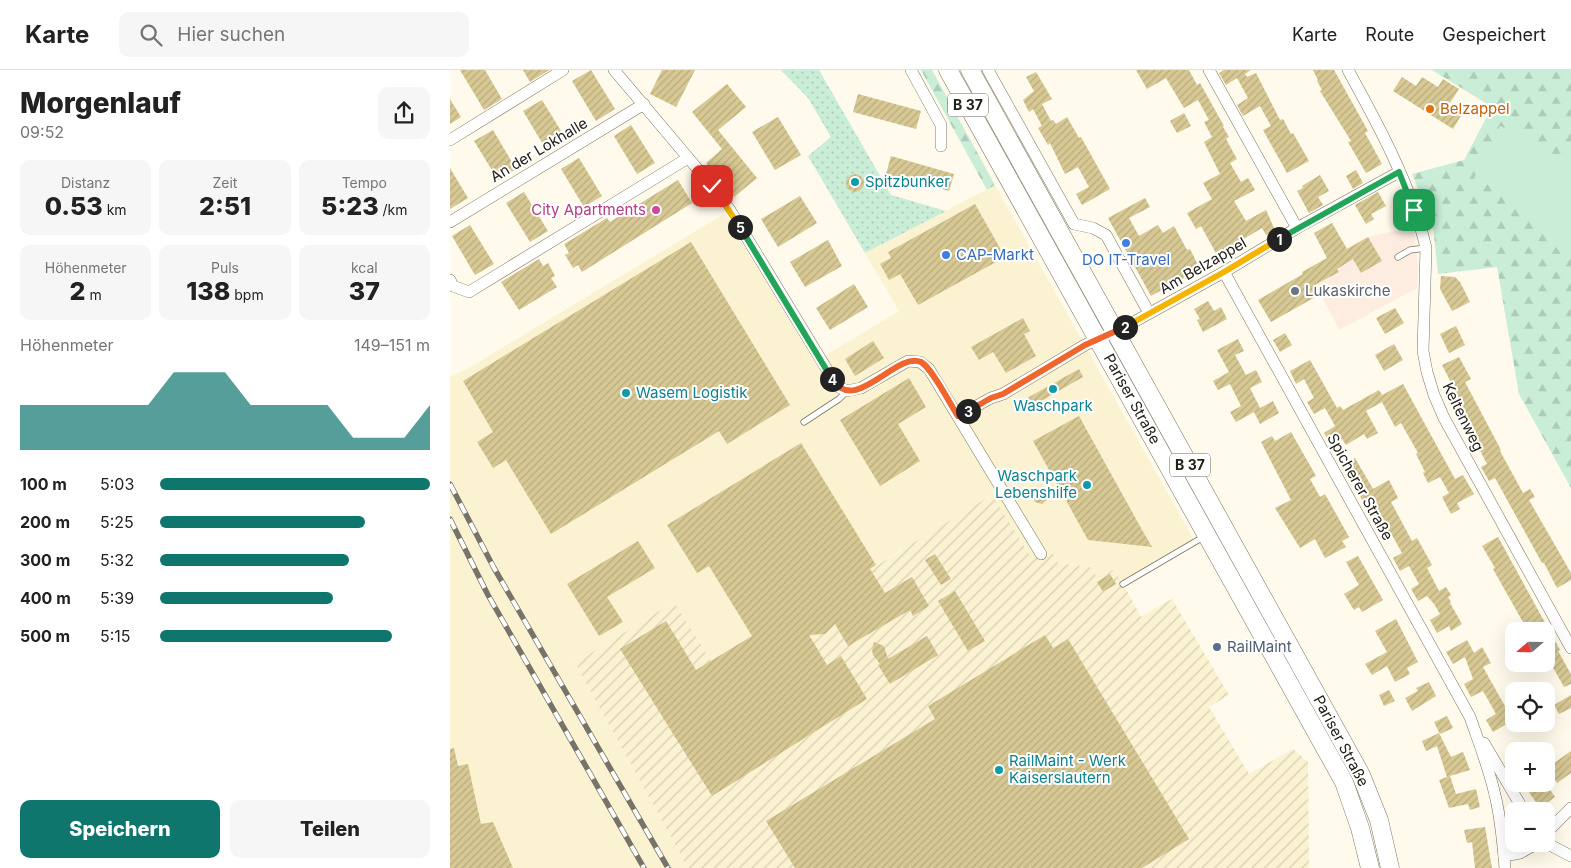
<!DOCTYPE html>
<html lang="de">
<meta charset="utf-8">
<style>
:root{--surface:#fff;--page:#f6f6f6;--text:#222;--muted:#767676;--line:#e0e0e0;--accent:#0f766e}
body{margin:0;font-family:Inter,sans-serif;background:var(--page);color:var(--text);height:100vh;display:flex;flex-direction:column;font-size:19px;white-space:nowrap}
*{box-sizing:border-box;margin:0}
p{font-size:16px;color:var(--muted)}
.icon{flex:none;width:28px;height:28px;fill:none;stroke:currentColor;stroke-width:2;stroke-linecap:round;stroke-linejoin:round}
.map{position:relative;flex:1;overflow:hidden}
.panel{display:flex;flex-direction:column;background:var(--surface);width:450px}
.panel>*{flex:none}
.needle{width:32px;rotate:250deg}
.controls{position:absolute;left:1055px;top:552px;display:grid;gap:10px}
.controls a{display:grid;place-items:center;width:50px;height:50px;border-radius:10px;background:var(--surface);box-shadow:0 5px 20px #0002;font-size:25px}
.pin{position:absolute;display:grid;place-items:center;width:42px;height:42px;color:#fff;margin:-21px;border-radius:10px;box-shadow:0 2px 8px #0006}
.km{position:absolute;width:25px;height:25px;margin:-12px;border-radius:50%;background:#222;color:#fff;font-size:14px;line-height:25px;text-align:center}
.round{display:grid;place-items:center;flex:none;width:52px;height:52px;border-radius:10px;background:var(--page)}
.summary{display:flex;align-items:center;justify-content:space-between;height:85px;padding:0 20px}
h1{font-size:28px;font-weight:800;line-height:38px}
.metrics{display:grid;grid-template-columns:repeat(3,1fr);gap:8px;height:85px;padding:5px 20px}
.metrics div{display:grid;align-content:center;border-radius:10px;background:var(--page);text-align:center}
.metrics b{font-size:25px;font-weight:800}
.metrics small{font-size:14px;font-weight:400}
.metrics p{font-size:14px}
.chart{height:140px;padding:10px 20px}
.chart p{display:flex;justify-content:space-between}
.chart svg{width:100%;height:90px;margin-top:5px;fill:var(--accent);opacity:.7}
.button{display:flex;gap:10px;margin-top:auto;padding:10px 20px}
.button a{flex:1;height:58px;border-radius:10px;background:var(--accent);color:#fff;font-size:20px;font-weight:800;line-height:58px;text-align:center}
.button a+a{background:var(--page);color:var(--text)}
ul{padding:0 20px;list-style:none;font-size:16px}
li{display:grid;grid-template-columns:80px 60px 1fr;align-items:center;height:38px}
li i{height:12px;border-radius:6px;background:var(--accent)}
header{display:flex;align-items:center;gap:30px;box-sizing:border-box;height:70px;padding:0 25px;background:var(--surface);border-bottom:1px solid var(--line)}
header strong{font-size:24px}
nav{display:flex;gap:28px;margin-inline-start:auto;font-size:18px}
.search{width:350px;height:45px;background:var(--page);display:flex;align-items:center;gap:12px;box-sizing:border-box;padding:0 18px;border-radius:10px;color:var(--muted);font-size:19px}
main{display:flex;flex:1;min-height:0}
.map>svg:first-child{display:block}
.built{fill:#fbf2d1}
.industrial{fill:url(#industrial-furrows)}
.education{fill:#fdede1}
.grass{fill:url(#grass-dots)}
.forest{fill:url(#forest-firs)}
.park{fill:#c9edd7}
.building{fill:url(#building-hatch)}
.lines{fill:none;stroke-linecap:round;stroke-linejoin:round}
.service-casing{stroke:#7a745d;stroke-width:7}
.minor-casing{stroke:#7a745d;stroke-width:12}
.primary-casing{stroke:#7a745d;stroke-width:19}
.service{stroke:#fff;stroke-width:5.5}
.minor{stroke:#fff;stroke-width:11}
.primary{stroke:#fff;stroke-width:18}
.rail-casing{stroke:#777368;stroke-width:5.5}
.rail{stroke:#fff;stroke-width:4;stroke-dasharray:11;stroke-linecap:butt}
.split-1-casing{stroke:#fff;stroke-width:10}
.split-2-casing{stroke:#fff;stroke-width:10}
.split-3-casing{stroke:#fff;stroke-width:10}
.split-4-casing{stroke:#fff;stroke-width:10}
.split-5-casing{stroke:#fff;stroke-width:10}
.split-6-casing{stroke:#fff;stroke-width:10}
.split-1{stroke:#22a559;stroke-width:6}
.split-2{stroke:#f5b400;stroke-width:6}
.split-3{stroke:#f0652b;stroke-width:6}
.split-4{stroke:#f0652b;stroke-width:6}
.split-5{stroke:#22a559;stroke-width:6}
.split-6{stroke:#f5b400;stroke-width:6}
.food-dot{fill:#e8710a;stroke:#fff;stroke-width:2}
.culture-dot{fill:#0f9aa8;stroke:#fff;stroke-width:2}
.hotel-dot{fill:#d1479c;stroke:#fff;stroke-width:2}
.shop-dot{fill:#3f7fe0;stroke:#fff;stroke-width:2}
.worship-dot{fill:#6b7280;stroke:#fff;stroke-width:2}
.service-dot{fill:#5c6f8a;stroke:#fff;stroke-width:2}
.labels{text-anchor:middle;stroke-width:4;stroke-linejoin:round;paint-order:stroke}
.shield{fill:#fff;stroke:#66645d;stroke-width:1}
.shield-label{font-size:14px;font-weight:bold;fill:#242118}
.food-label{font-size:15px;fill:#c56008;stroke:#fff;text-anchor:start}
.street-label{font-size:15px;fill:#242118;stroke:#fff}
.culture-label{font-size:15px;fill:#0d838f;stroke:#fff;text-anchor:start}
.hotel-label{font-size:15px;fill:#b23c85;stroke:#fff;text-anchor:end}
.shop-label{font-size:15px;fill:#366cbe;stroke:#fff;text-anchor:start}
.worship-label{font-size:15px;fill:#5b616d;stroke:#fff;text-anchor:start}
.service-label{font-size:15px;fill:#4e5e75;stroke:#fff;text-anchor:start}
</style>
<header>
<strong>Karte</strong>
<div class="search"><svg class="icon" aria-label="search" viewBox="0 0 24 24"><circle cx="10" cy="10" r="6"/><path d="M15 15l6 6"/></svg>Hier suchen</div>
<nav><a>Karte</a><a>Route</a><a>Gespeichert</a></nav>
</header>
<main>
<section class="panel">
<div class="summary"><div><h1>Morgenlauf</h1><p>09:52</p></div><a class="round"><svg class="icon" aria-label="share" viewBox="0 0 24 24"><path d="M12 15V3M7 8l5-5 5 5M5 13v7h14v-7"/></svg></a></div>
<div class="metrics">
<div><p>Distanz</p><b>0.53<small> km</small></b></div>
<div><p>Zeit</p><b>2:51</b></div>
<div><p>Tempo</p><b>5:23<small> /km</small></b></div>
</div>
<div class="metrics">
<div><p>Höhenmeter</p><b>2<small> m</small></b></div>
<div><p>Puls</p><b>138<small> bpm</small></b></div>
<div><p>kcal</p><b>37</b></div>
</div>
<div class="chart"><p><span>Höhenmeter</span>149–151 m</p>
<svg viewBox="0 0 160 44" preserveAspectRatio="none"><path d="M0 44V22L10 22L20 22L30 22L40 22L50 22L60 6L70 6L80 6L90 22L100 22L110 22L120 22L130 38L140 38L150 38L160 22V44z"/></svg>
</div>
<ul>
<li><b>100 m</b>5:03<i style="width:100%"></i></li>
<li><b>200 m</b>5:25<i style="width:76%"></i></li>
<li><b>300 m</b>5:32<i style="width:70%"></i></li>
<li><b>400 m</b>5:39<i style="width:64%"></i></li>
<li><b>500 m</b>5:15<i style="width:86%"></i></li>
</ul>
<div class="button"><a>Speichern</a><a>Teilen</a></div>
</section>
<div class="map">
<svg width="1121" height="798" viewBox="0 0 1121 798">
<defs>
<pattern id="industrial-furrows" width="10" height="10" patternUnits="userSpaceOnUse" patternTransform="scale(1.25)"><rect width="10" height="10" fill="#fbf2d1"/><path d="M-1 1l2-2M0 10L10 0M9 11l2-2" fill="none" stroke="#d7cfb3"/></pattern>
<pattern id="grass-dots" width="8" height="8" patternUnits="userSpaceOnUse" patternTransform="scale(1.25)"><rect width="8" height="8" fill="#c9edd7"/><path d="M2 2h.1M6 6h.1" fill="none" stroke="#accbb8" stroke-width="1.8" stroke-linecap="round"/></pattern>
<pattern id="forest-firs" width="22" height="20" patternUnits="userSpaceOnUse" patternTransform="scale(1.25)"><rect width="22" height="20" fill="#c9edd7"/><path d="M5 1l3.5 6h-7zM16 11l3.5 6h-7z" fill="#accbb8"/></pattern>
<pattern id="building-hatch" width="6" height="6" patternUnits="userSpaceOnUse" patternTransform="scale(1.25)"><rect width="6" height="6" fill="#d7c894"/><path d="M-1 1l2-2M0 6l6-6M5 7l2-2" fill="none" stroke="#b8ac7f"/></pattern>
</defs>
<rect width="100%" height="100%" fill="#fffaeb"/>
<!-- built -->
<polygon class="built" points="545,115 745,472 673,514 648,510 640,497 582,489 452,479 347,544 261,591 224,532 125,593 238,798 0,798 0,307 17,299 274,144 365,292 449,241 415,183"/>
<!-- industrial -->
<polygon class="industrial" points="542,425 582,489 600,479 608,493 640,497 648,509 663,500 673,514 691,547 722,529 779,625 759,637 799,704 843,679 858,692 859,798 238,798 125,593 224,532 261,591 344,540 347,544"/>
<!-- education -->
<polygon class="education" points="882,153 897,179 918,167 963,157 968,195 967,218 889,260 872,227 863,217 889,202 877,188 864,163"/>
<!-- grass -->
<polygon class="grass" points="331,0 369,0 441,125 496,141 415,183 358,86 381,67 358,28"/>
<!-- forest -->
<g class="forest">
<polygon points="471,0 482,0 545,115 537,120"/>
<polygon points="982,0 1121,0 1121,418 1069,324 1047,197 988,204 983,157 962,104 1014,90 1042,37"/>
</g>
<!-- park -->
<path class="park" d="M 1050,56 C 1071,64 1086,78 1102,93 L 1114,82 L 1121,88 L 1121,178 L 1113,185 L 1059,125 L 1024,108 Z"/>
<!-- building -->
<g class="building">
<polygon points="10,0 35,0 52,29 34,40"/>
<polygon points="73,0 99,0 80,12"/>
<polygon points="141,0 165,39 146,51 122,11"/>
<polygon points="212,0 245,0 226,37 200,24"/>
<polygon points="686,0 739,0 747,15 750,13 774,56 773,57 779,67 776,69 787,89 780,93 791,112 798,108 805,120 784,131 796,151 816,140 825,160 816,165 812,158 767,185 751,156 746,159 737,143 762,129 753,113 770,104 754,72 762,67 754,52 759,50 748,30 734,38 716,8 697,19"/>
<polygon points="774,0 801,0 795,4 797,7 806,3 830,50 833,49 841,64 843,63 859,91 837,103 813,60 821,56 810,36 793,46 787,35 798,28 787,8 776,15 769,3"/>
<polygon points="863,0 884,0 918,61 915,63 932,94 916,103 898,72 901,71 870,21 872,20 867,11 868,10"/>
<polygon points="586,2 602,29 592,34 601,51 603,50 606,54 617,47 629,68 631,67 660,119 632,135 626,124 639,117 628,97 615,104 600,73 598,75 588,58 592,56 583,39 579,42 573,30 584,21 576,7"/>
<polygon points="952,7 966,16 972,7 988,17 993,9 1009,19 998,36 1012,44 1003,59 943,21"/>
<polygon points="277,14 296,37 268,60 307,108 284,127 256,93 272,79 242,42"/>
<polygon points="408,24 471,41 466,59 403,42"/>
<polygon points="0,29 11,47 0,54"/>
<polygon points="92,30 116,69 97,81 73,41"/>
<polygon points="734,43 741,56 727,63 720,51"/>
<polygon points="328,47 351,85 325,100 302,62"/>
<polygon points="181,55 205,93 187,104 164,66"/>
<polygon points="43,60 66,99 48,110 24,71"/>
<polygon points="441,86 504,104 499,121 436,104"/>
<polygon points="129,88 152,126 134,137 111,99"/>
<polygon points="0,98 18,128 0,139"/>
<polygon points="906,100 913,113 903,119 896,106"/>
<circle cx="405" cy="113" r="9"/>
<polygon points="870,105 879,121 868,127 873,135 859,143 847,121 853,118 852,116"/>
<polygon points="228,110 242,133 132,202 128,195 123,198 115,185 119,183 114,174 157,148 160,152"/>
<polygon points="74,122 98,161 80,172 56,133"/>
<polygon points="928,122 936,136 921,144 924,149 916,154 905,135"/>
<polygon points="350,126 367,153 328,177 311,149"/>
<polygon points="695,128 700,137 679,148 689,166 708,155 713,163 724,156 737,180 740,179 750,199 701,226 658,148"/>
<polygon points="525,134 555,187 468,235 450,204 439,210 430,194 441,188 438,182"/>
<polygon points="882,153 897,179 918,167 932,191 911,203 903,189 887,199 889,202 863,216 869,225 821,252 808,230 853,204 852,202 877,188 864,163"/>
<polygon points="20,155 44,194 25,205 2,166"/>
<polygon points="378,170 392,196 355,217 340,192"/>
<polygon points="241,172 340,335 277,374 269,361 101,464 56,390 43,398 27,372 43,362 13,311"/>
<polygon points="89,189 93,196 98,193 105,206 101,208 107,217 69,240 51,212"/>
<polygon points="991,206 1005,207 1010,212 1020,232 1002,241 990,219"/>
<polygon points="404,214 418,237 380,260 366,238"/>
<polygon points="758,231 764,241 771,237 777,249 753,262 747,250 750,249 744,239"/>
<polygon points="945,238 954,253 935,264 926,248"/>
<polygon points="573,248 580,261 574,264 586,286 556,303 543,282 529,290 521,277"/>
<polygon points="1006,256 1015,275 999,283 990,264"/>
<polygon points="835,263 842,275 830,282 823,270"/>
<polygon points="788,269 794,281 785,285 796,305 806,300 812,312 800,318 810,338 823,331 829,343 810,354 804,342 786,352 780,342 791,336 780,314 768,320 763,311 779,302 767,280"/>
<polygon points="423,271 434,288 405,306 395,289"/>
<polygon points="944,274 953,290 934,301 925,285"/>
<polygon points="1009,287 1021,309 1015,312 1051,380 1050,381 1073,423 1080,419 1085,427 1079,430 1121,503 1121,510 1107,518 1094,493 1092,493 1045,408 1039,411 1031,397 1037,394 1023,367 1025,365 1005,330 1009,328 992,295"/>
<polygon points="860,290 887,338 890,336 893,340 929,320 932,325 953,314 1005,409 1013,405 1024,424 1007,433 1010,439 1001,444 992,427 999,423 990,407 978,413 973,403 975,402 966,384 968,383 951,353 945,357 932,332 916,341 928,363 917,369 914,364 896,375 892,369 881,375 874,363 885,356 875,338 864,344 857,332 864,328 854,309 846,314 840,301"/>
<polygon points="629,299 633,307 577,339 572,331"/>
<polygon points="459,308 476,337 448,354 470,391 430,416 390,350"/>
<polygon points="629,346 691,458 702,477 638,470 583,371"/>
<polygon points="841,362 866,406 860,409 870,427 875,424 899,467 892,471 896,477 875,488 865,469 850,478 825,438 841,430 811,372 822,366 825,371"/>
<polygon points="351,373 426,495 420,499 435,523 462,507 479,536 463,546 460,540 398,576 385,554 375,564 359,565 377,595 391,586 417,629 262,726 170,579 216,551 246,600 302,566 259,496 247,503 217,455"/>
<polygon points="905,388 923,419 939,410 948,428 941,432 962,471 967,468 982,495 977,498 989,521 996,517 1001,525 998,527 1001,532 1000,533 1012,554 1001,561 999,556 987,563 980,550 990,544 984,534 977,526 968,531 961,519 969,514 959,496 950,501 943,488 952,483 942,465 933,469 926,457 929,456 918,436 916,437 910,426 914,424 903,404 899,407 893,395"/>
<polygon points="590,419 599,422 598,429 592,434 585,432 583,428 584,423"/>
<polygon points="1048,467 1110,580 1108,581 1121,604 1121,614 1114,617 1096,585 1096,561 1078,561 1043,499 1045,498 1032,476"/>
<polygon points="188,471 205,498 157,527 173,552 149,566 117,514"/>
<polygon points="485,484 501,509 491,515 475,490"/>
<polygon points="908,486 933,530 912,542 909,537 904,540 894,524 909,515 896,492"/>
<polygon points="660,504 666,514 653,522 647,512"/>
<polygon points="505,521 535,571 518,581 488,531"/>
<polygon points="946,549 968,592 957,598 960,604 945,612 937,596 922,605 915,594 937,582 925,561"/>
<polygon points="595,565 603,578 618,569 739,769 692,798 345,798 316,751 485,649 478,636"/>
<polygon points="477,566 488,585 440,614 428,595 430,594 423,585 422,580 424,572 434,576 438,589"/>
<polygon points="1017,570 1024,583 1032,577 1037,586 1041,593 1033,597 1056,638 1055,639 1062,651 1043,662 1036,650 1046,644 1033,621 1021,627 1014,614 1023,609 1015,587 1003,594 996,582"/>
<polygon points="979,612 986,626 962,641 955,628 968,621 966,618"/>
<polygon points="939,620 945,631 934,636 929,625"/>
<polygon points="1121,625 1121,638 1109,644 1104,635"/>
<polygon points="997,646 1003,658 990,664 984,652"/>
<polygon points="989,663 1001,687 1013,682 1020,700 1000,706 1006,724 1026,719 1030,737 1020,740 1018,734 999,738 989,710 997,707 987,676 976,681 972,671"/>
<polygon points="4,678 8,696 18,694 31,754 43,752 63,798 0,798 0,679"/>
<polygon points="1121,681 1121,703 1107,713 1097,698"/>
<polygon points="1081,714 1096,714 1105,727 1090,738 1076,718"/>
<polygon points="1035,757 1042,798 1025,798 1022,772 1017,773 1014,760"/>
</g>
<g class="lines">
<defs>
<g id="service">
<polyline points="948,187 960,180 976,178"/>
<polyline points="354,352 389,329 397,321"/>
<polyline points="673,514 755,466"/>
</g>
<g id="minor">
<polyline points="164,0 262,116 280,140 387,316 397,321 411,318 458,291 470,292 479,299 591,484"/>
<polyline points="461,0 491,55 491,76"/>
<polyline points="538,0 624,154 643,158 656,165 699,243"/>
<polyline points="759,0 847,158"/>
<path d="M 898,0 C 929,56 961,115 976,178 L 973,281 L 977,302 L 984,325 L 994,348 L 1121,578"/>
<polyline points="0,70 113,0"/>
<polyline points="0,152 194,34"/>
<path d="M 774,202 L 1020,647 C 1029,673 1039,698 1045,725 C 1051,749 1053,774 1055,798"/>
<polyline points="0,210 3,216 19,222 238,88"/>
<polyline points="508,346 541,328 553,324 635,275 673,258 774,202 847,158 949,102"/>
<polyline points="1034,673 1074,741"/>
<polyline points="1096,763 1121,738"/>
<polyline points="1096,773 1121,786"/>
<polyline points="1054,786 1070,783 1086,774"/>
</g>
<g id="primary">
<polyline points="498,0 894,712 910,758 920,798"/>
<polyline points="520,0 911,705 929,750 940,798"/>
</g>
</defs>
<!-- service casing -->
<use href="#service" class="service-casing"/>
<!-- minor casing -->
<use href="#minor" class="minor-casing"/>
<!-- primary casing -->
<use href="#primary" class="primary-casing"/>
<!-- service -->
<use href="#service" class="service"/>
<!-- minor -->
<use href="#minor" class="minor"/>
<!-- primary -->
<use href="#primary" class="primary"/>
<defs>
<g id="rail">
<polyline points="0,414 44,498 218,798"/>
<polyline points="0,449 38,525 194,798"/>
</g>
</defs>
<!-- rail casing -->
<use href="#rail" class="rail-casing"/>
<!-- rail -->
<use href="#rail" class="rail"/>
</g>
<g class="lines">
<defs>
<polyline id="split-1" points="829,169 949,102 964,140"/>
<polyline id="split-2" points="675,257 774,202 829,169"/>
<polyline id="split-3" points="518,341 541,328 553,324 635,275 675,257"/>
<path id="split-4" d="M 382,309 C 405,346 446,281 471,292 C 482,298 500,334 508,346 L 518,341"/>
<polyline id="split-5" points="290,157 382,309"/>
<polyline id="split-6" points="262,116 290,157"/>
</defs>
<!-- split-1 casing -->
<use href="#split-1" class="split-1-casing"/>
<!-- split-2 casing -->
<use href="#split-2" class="split-2-casing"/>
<!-- split-3 casing -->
<use href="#split-3" class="split-3-casing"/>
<!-- split-4 casing -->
<use href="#split-4" class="split-4-casing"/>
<!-- split-5 casing -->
<use href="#split-5" class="split-5-casing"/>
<!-- split-6 casing -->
<use href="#split-6" class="split-6-casing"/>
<!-- split-1 -->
<use href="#split-1" class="split-1"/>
<!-- split-2 -->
<use href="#split-2" class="split-2"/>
<!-- split-3 -->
<use href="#split-3" class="split-3"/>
<!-- split-4 -->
<use href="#split-4" class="split-4"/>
<!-- split-5 -->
<use href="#split-5" class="split-5"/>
<!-- split-6 -->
<use href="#split-6" class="split-6"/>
</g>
<!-- markers -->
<circle class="food-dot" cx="980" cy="39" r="5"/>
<g class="culture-dot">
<circle cx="405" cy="112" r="5"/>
<circle cx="603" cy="319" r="5"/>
<circle cx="176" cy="323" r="5"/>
<circle cx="637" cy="415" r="5"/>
<circle cx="549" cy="700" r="5"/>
</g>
<circle class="hotel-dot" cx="206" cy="140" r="5"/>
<g class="shop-dot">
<circle cx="676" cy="173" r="5"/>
<circle cx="496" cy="185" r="5"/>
</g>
<circle class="worship-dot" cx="845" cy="221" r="5"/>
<circle class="service-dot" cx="767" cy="577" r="5"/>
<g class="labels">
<!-- shield labels -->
<g class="shield">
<rect x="498" y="23.5" width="40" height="23" rx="4"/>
<rect x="720" y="383.5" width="40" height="23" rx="4"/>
</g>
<g class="shield-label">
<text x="518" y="40">B 37</text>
<text x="740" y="400">B 37</text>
</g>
<!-- food labels -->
<g class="food-label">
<text x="990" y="44">Belzappel</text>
</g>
<!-- street labels -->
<g class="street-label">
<text transform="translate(89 80) rotate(-31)" y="5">An der Lokhalle</text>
<text transform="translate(753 196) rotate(-30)" y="5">Am Belzappel</text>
<text transform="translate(682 329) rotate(61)" y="5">Pariser Straße</text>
<text transform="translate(1013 347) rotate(64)" y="5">Keltenweg</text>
<text transform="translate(910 417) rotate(61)" y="5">Spicherer Straße</text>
<text transform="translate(891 671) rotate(62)" y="5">Pariser Straße</text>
</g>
<!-- culture labels -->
<g class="culture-label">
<text x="415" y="117">Spitzbunker</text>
<text x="186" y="328">Wasem Logistik</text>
<text x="603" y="341" text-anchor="middle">Waschpark</text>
<text x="627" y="411" text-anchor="end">Waschpark<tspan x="627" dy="17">Lebenshilfe</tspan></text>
<text x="559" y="696">RailMaint - Werk<tspan x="559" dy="17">Kaiserslautern</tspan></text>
</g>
<!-- hotel labels -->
<g class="hotel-label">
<text x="196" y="145">City Apartments</text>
</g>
<!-- shop labels -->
<g class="shop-label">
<text x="506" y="190">CAP-Markt</text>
<text x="676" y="195" text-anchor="middle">DO IT-Travel</text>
</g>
<!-- worship labels -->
<g class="worship-label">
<text x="855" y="226">Lukaskirche</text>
</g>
<!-- service labels -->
<g class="service-label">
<text x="777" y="582">RailMaint</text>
</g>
</g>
</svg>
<div class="controls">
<a><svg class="needle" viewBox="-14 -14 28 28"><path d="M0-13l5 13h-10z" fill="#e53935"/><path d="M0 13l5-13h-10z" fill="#767676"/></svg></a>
<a><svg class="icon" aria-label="locate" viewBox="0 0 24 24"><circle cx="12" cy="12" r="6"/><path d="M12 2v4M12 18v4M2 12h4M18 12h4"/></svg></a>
<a>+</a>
<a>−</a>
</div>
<div class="pin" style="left:964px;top:140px;background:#1e9e55"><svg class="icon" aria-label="arrive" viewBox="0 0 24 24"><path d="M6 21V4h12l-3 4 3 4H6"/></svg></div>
<div class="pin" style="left:262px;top:116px;background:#d93025"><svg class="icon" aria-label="check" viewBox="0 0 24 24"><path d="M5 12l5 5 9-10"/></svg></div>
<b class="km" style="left:829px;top:169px">1</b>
<b class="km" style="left:675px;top:257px">2</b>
<b class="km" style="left:518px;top:341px">3</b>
<b class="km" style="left:382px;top:309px">4</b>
<b class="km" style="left:290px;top:157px">5</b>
</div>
</main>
